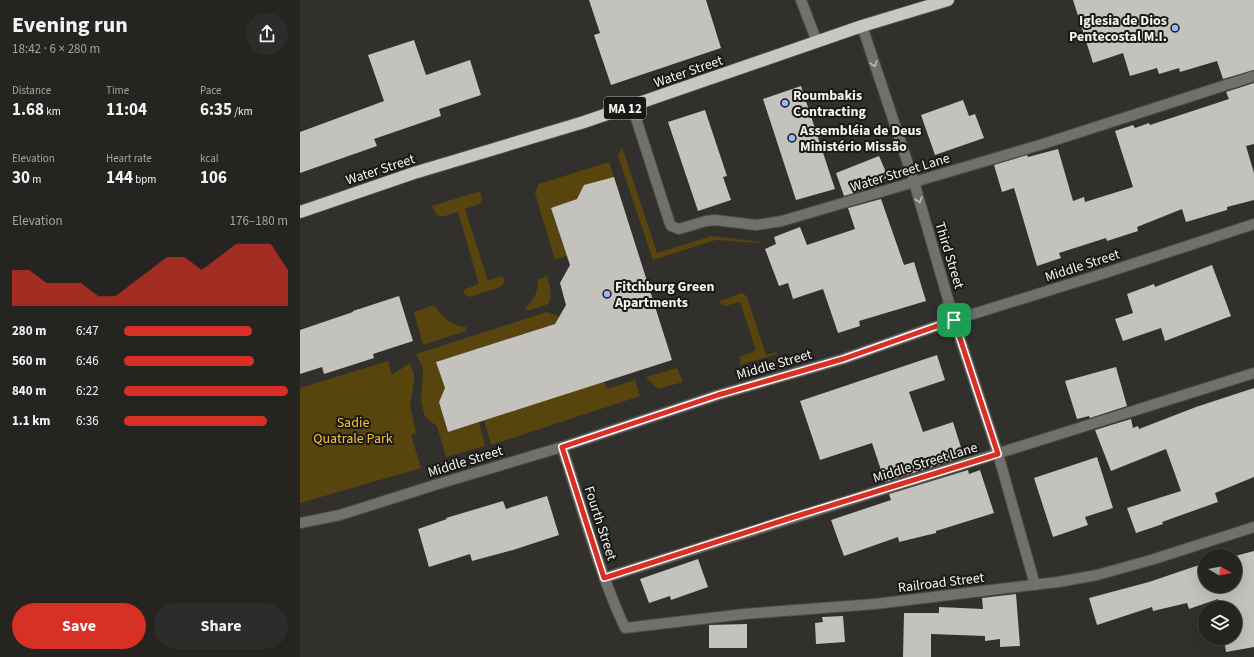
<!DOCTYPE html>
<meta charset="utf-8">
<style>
:root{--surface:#262421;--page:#2e2c2a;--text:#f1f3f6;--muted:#a4a4a5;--line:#42413f;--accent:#d93025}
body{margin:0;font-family:"Source Sans 3",sans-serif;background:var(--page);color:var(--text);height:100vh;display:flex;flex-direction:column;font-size:15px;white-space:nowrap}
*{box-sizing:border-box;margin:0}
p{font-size:13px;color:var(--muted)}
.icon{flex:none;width:22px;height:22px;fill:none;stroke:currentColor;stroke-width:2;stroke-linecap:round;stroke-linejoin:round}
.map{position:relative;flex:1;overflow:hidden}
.sheet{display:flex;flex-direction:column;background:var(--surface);width:300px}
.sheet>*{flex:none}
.needle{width:26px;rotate:99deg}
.controls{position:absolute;left:898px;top:549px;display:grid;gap:8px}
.controls a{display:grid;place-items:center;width:44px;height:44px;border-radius:50%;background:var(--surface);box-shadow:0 4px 16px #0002,0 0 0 1px var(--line);font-size:20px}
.pin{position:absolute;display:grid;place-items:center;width:34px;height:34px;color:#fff;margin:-17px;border-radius:8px;box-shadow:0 2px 6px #0006}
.round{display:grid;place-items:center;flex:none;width:42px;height:42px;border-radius:21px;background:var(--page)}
.headline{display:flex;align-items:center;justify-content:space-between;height:68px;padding:0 12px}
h1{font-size:22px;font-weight:700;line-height:30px}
.metrics{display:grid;grid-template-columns:repeat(3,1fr);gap:6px;height:68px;padding:4px 12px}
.metrics div{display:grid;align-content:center}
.metrics b{font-size:17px;font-weight:700}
.metrics small{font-size:11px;font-weight:400}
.metrics p{font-size:11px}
.chart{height:112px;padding:8px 12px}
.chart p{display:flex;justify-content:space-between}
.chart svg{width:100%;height:72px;margin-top:4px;fill:var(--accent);opacity:.7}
.button{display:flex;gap:8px;margin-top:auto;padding:8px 12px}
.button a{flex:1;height:46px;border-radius:24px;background:var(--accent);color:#fff;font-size:16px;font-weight:700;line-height:46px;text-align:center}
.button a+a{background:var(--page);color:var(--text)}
ul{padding:0 12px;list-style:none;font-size:13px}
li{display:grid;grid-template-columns:64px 48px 1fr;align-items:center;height:30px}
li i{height:10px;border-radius:5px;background:var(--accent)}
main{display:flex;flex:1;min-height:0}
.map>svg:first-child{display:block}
.green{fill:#58440d}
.building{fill:#c4c2bc}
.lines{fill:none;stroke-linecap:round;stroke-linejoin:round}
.minor-casing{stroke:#4d4b48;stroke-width:12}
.highway-casing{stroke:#4d4b48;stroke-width:14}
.minor{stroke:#71706d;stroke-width:10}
.highway{stroke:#c9c7c1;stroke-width:12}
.oneway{stroke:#c0bfbc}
.route-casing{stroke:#fff;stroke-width:8}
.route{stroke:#d93025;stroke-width:5}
.poi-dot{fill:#9ab5fd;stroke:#191816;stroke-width:1.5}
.labels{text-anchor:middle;stroke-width:4;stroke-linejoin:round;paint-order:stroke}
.shield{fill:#191816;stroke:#b3b2af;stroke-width:1}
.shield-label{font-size:13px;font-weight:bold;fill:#f5f4f1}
.poi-label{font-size:14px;font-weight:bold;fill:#f5f4f1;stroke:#191816;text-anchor:start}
.street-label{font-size:14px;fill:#f5f4f1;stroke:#191816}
.park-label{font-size:14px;fill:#f2c135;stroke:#191816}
</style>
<main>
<section class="sheet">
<div class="headline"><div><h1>Evening run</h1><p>18:42 · 6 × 280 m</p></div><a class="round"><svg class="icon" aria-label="share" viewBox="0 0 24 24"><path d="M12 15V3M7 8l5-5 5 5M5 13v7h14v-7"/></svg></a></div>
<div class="metrics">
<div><p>Distance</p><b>1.68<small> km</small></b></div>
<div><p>Time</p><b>11:04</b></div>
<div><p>Pace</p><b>6:35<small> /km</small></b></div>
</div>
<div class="metrics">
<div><p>Elevation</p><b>30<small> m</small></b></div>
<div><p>Heart rate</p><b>144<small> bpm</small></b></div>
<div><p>kcal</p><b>106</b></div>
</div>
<div class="chart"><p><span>Elevation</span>176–180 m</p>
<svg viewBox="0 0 160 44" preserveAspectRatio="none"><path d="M0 44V22L10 22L20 30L30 30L40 30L50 38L60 38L70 30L80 22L90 14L100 14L110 22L120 14L130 6L140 6L150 6L160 22V44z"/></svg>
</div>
<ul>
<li><b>280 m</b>6:47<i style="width:78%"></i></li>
<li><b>560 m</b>6:46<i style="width:79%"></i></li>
<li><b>840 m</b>6:22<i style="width:100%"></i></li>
<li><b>1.1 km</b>6:36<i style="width:87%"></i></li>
</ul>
<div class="button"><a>Save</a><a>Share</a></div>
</section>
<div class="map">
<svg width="954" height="657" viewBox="0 0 954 657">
<rect width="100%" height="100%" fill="#32302c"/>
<!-- green -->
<g class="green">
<polygon points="322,147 357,253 412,236 461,242 461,243 416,240 353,260 318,156"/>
<polygon points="309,162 314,177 277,199 251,208 267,256 255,260 235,193 239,184"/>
<path d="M 180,191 L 182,198 L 181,203 L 165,209 L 188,281 L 201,276 L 205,278 L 203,284 L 200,287 L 170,297 C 166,296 164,294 163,290 L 179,284 L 158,212 C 145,215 138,222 132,206 Z"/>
<path d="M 247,276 C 249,285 254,296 248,304 L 227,311 L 225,308 C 235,300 238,291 238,279 Z"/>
<polygon points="441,293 444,294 447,297 466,355 476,352 477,354 440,365 440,357 456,350 440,302 425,306 420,304 420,301"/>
<path d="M 134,305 C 142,317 151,326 166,327 L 166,331 L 123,345 L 114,312 Z"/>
<polygon points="247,312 260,317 255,324 136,362 145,388 139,402 148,432 179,422 185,446 146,457 137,426 125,417 123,409 121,400 123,373 122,366 116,354"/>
<polygon points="88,361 92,375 110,363 114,375 114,381 110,406 116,433 111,435 121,468 0,503 0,388"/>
<polygon points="377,368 383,382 358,389 346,377"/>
<polygon points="335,380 340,396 191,445 184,420 304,381 307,389"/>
</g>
<!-- building -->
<g class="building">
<polygon points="289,0 406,0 421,48 311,85 294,35 300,33"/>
<polygon points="773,0 954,0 954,70 923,79 917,61 880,72 879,68 859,74 857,68 830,76 823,53 793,63"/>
<polygon points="114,40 126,75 170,60 181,95 139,109 141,116 74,139 77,146 0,173 0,132 84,101 68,55"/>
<polygon points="954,83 954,144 946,146 954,173 954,200 927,207 927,210 886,222 882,209 837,227 838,231 807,241 806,238 759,253 761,258 737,266 714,188 702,192 694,165 727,155 728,157 758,149 773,201 784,197 785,202 833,187 815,131 833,125 835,128 849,123 850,125 929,99 926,92"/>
<polygon points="501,86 535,189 496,200 463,99"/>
<polygon points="663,100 669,116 675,114 684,138 635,155 621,115"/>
<polygon points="405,110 427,176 423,177 431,200 398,211 368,122"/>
<polygon points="579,156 588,177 575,182 577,186 544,196 536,173"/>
<polygon points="314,177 372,360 148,432 139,402 145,388 136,362 255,324 266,305 260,283 270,265 251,208 277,199 284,185"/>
<polygon points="581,199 604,265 614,262 626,301 559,321 560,326 538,333 523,289 493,299 488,283 479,286 465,249 476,244 474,237 500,227 507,245 555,229 548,208"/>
<polygon points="912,265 931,316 865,341 861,328 823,341 815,319 833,313 827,294 854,284 855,287"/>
<polygon points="99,296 113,341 73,354 74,358 24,374 22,367 0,374 0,330 53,312 53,311"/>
<polygon points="637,355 645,380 609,392 623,432 653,422 664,457 585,482 572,443 520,460 500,401"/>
<polygon points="816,367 827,406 790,418 789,416 777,419 765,381"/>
<polygon points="954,388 954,477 915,493 918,502 862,522 863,524 836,533 827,508 881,491 866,449 811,471 795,430 831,419 833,428 838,426 839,429 896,407"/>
<polygon points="797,457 813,508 785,517 788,525 753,537 734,478"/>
<polygon points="668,470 669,474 680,470 694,513 636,531 636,533 599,542 598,537 544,556 531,520 591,500 589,494"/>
<polygon points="247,496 259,535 213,550 172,561 170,554 129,567 118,529 147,519 146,518 203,501 206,509"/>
<polygon points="954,551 954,647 926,652 924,638 935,638 935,608 919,608 918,599 889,609 887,603 853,611 852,607 797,625 789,598 849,582 905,563 905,586 935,586 935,556"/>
<polygon points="398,559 408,587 371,600 370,596 349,603 340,579"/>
<polygon points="716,594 720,646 700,647 700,639 685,641 685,636 631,634 631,657 603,657 604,613 639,613 639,607 683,609 682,598"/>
<polygon points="543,616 545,642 516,644 515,623 523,622 522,617"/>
<polygon points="447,624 447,648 409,648 409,625"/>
</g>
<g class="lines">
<defs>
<g id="minor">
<polyline points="501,0 517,42"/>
<polyline points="562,26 614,182 654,320 698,454 735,585"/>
<polyline points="332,106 369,221 371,226 379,229 406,221 415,220 456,225 482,221 743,144 954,76"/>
<path d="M 262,447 C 282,507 298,570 325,628 L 444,614 L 575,604 L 758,582 L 797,575 L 851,560 L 954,527"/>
<polyline points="0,523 40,515 138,484 262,447 418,395 543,359 654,320 805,273 954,224"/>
<path d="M 304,578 C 520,508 738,442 954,373"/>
</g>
<polyline id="highway" points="0,212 114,173 284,122 562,26 648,0"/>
</defs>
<!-- minor casing -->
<use href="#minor" class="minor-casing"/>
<!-- highway casing -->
<use href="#highway" class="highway-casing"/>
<!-- minor -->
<use href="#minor" class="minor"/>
<!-- highway -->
<use href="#highway" class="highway"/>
</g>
<!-- one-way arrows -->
<defs><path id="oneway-chevron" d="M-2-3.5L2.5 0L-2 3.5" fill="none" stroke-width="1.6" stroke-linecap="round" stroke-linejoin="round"/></defs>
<g class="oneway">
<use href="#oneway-chevron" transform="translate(574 64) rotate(72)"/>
<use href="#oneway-chevron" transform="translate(619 200) rotate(73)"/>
</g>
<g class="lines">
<defs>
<polygon id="route" points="654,320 698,454 497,516 304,578 262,447 418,395 543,359"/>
</defs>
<!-- route casing -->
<use href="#route" class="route-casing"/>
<!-- route -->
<use href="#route" class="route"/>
</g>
<!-- markers -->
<g class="poi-dot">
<circle cx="875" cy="28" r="4"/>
<circle cx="485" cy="103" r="4"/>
<circle cx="492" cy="138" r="4"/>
<circle cx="307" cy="294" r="4"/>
</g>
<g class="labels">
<!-- shield labels -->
<rect class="shield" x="304" y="97" width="42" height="22" rx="3"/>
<g class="shield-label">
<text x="325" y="113">MA 12</text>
</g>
<!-- poi labels -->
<g class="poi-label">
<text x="867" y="25" text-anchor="end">Iglesia de Dios<tspan x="867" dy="16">Pentecostal M.I.</tspan></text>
<text x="493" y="100">Roumbakis<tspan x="493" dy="16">Contracting</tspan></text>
<text x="500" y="135">Assembléia de Deus<tspan x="500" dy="16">Ministério Missão</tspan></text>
<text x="315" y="291">Fitchburg Green<tspan x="315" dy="16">Apartments</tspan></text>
</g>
<!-- street labels -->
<g class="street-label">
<text transform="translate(388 71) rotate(-19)" y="5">Water Street</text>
<text transform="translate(80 169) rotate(-18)" y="5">Water Street</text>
<text transform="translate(600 172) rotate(-17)" y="5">Water Street Lane</text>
<text transform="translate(650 255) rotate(73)" y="5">Third Street</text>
<text transform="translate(782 265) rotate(-18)" y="5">Middle Street</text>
<text transform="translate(474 364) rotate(-16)" y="5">Middle Street</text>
<text transform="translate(165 461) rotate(-17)" y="5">Middle Street</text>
<text transform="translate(625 462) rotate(-17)" y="5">Middle Street Lane</text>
<text transform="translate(301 523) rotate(72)" y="5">Fourth Street</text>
<text transform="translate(641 582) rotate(-7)" y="5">Railroad Street</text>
</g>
<!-- park labels -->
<g class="park-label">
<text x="53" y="427">Sadie<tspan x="53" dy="16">Quatrale Park</tspan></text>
</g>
</g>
</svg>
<div class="controls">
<a><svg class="needle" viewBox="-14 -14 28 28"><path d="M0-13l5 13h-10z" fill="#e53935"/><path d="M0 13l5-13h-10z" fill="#a4a4a5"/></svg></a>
<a><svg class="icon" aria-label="layers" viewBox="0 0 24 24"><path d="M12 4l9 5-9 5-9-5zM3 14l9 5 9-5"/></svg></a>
</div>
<div class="pin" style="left:654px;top:320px;background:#1e9e55"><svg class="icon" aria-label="arrive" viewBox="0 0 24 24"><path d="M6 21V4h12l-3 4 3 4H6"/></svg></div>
</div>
</main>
